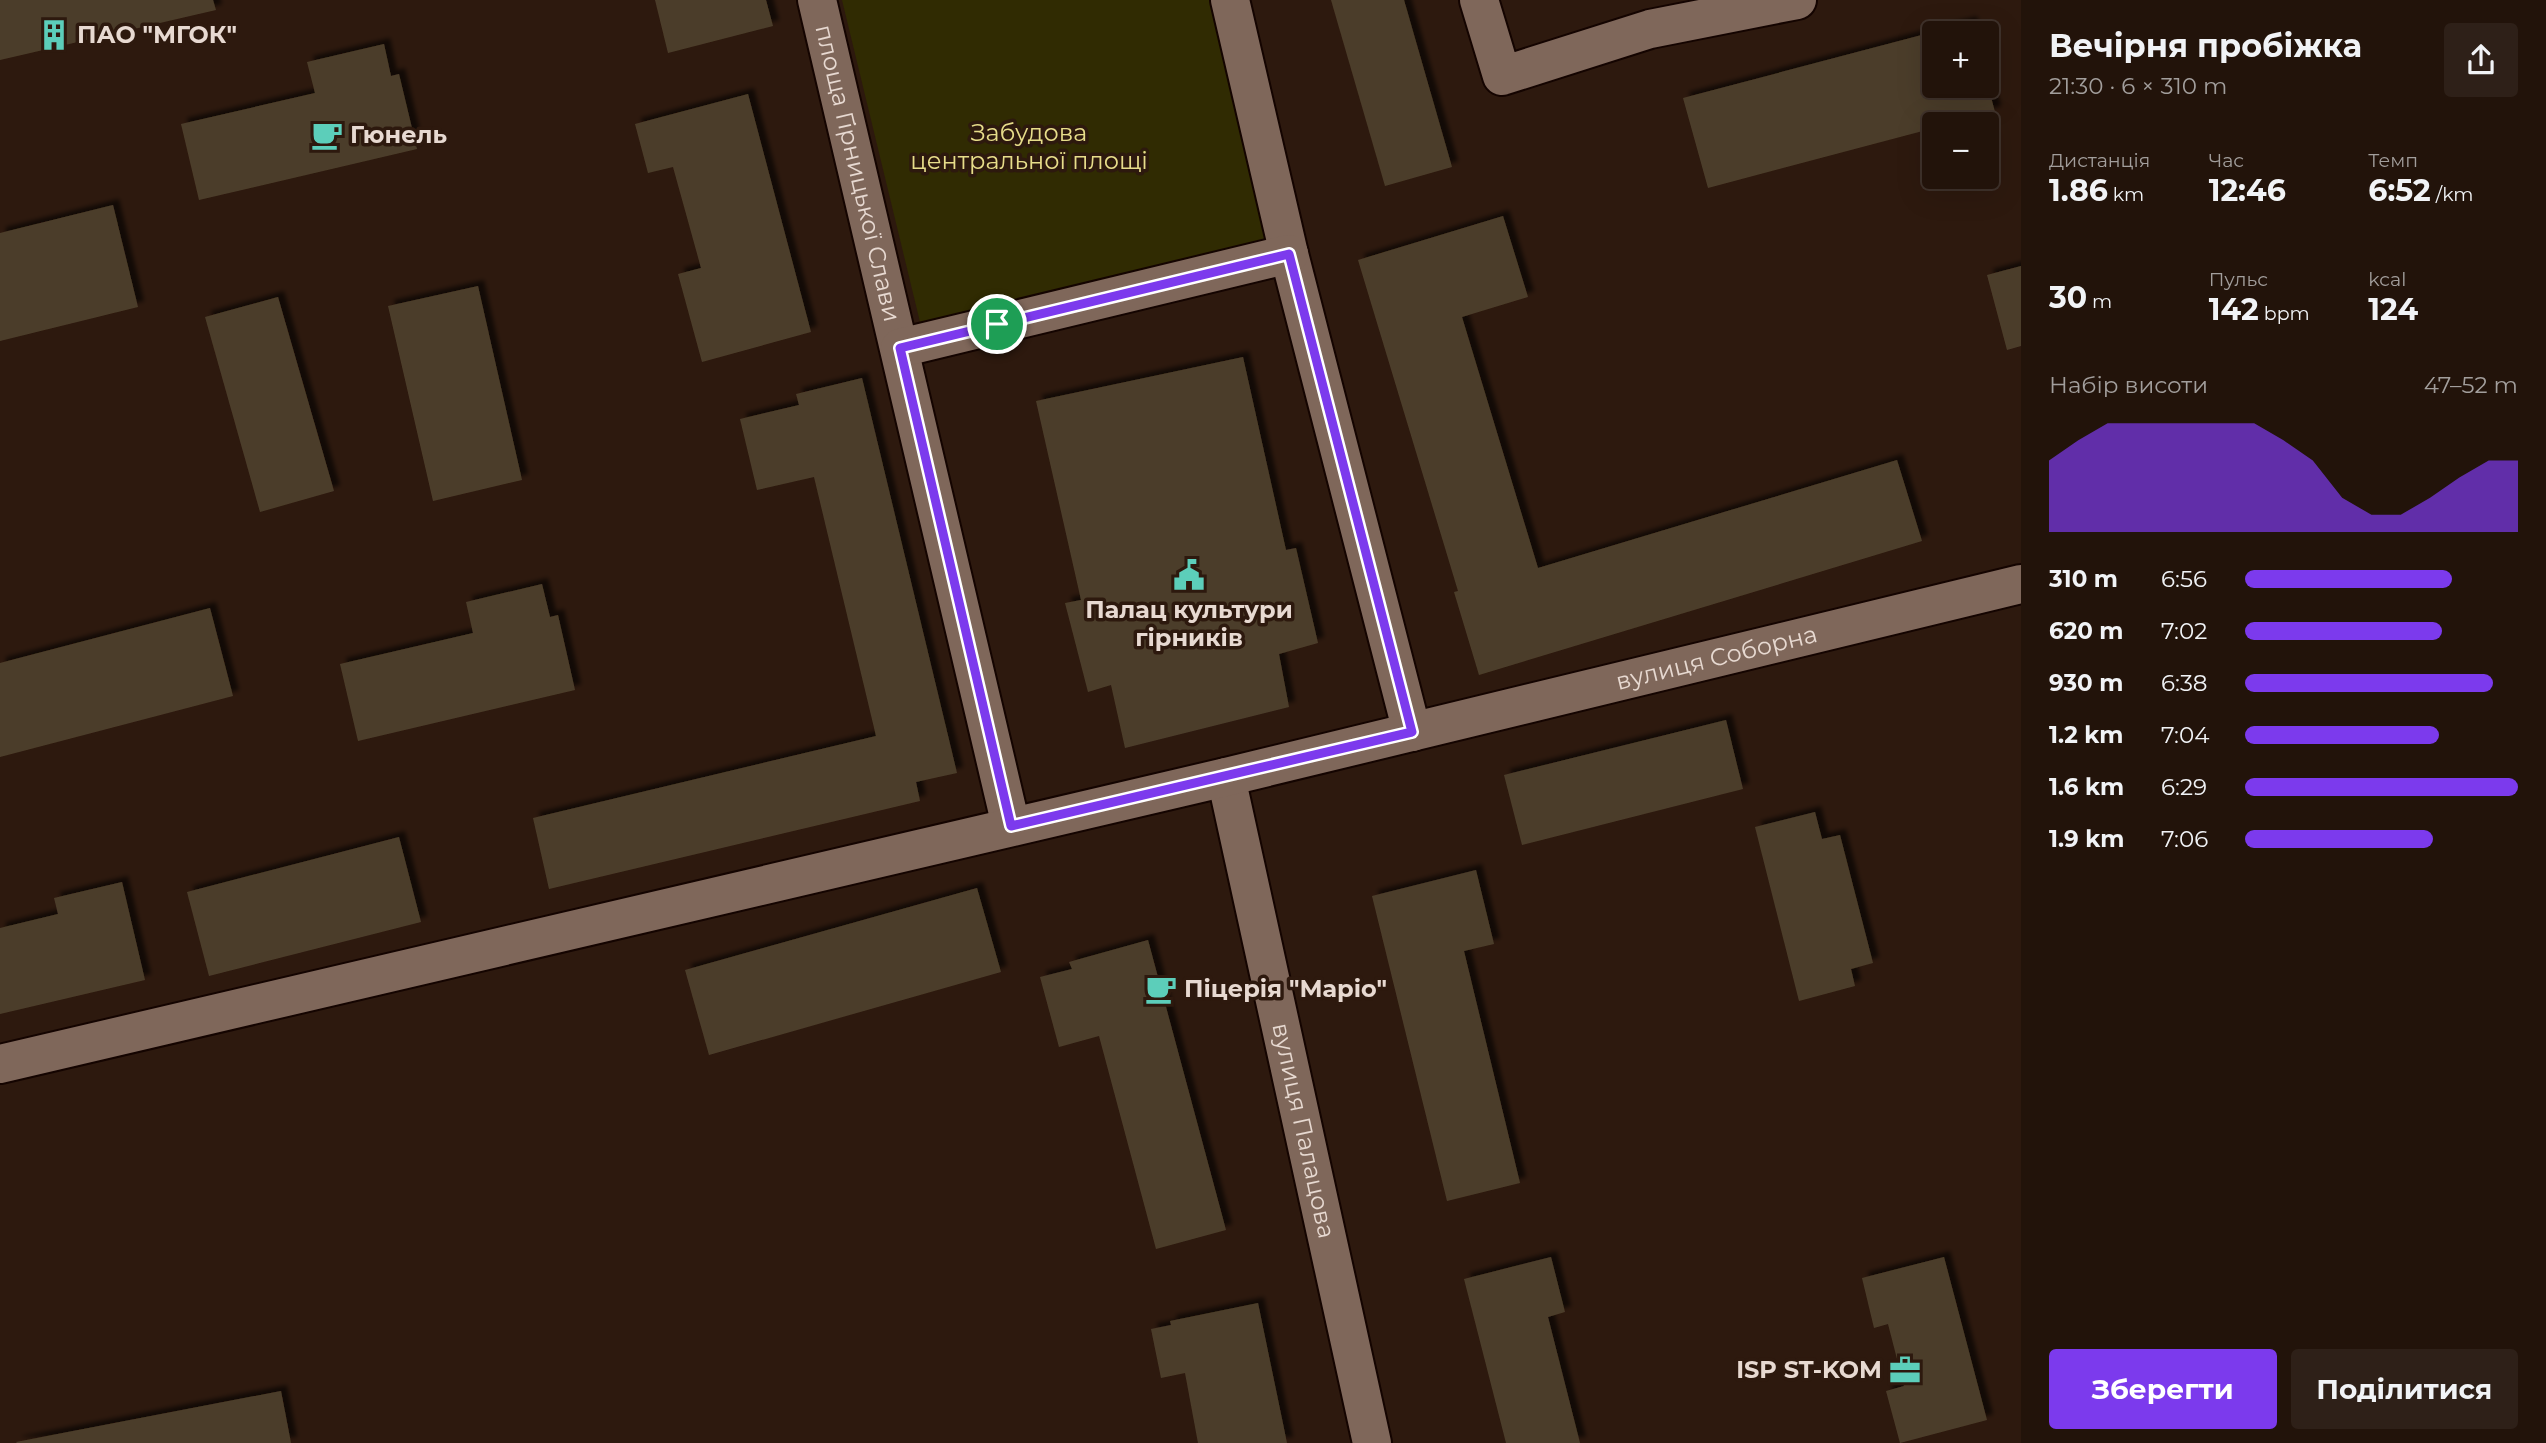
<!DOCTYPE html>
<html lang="uk">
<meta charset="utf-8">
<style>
:root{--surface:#22130a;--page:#2e2018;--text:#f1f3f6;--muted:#a29e9c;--line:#3f322b;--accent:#7c3aed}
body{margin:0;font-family:Montserrat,sans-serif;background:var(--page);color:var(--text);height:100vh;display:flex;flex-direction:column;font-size:26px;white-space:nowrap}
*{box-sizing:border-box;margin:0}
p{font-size:23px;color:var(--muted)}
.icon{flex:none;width:38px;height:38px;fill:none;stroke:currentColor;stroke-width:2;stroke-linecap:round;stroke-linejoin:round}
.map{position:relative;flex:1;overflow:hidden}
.drawer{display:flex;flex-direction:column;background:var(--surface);width:525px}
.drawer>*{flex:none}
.fabs{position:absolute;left:1922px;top:21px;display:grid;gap:14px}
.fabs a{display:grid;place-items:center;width:77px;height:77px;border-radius:7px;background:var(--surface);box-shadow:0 7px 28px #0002,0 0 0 2px var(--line);font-size:35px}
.pin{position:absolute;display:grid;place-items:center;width:60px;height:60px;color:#fff;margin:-30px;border:4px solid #fff;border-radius:50%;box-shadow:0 2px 7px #0007}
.round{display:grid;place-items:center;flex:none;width:74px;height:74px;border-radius:7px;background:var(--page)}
.headline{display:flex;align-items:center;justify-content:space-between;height:119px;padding:0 28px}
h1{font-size:32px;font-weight:700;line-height:52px}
.stats{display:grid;grid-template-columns:repeat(3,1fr);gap:10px;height:119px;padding:7px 28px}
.stats div{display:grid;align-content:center}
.stats b{font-size:30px;font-weight:700}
.stats small{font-size:19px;font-weight:400}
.stats p{font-size:19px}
.chart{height:196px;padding:14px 28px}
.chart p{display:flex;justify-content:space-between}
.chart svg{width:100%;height:126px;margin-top:7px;fill:var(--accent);opacity:.7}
.primary-button{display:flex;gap:14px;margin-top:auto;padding:14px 28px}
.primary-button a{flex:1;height:80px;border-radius:7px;background:var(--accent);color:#fff;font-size:28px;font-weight:700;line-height:80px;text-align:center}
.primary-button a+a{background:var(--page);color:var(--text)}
ul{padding:0 28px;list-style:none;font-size:23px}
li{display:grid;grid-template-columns:112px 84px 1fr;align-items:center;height:52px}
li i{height:18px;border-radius:9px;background:var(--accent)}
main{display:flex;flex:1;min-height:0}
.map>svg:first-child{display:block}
.green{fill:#302b02}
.building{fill:#4c3e2a;filter:url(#shadow)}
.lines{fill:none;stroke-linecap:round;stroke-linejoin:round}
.street-casing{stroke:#140400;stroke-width:42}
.street{stroke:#7f675a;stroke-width:38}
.route-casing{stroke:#fff;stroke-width:14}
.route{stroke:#7c3aed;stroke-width:9}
.labels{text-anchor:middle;stroke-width:7;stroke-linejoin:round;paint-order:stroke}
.poi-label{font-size:24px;font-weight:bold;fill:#e7d9d1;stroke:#2d190e;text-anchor:start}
.park-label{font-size:24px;fill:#e7dd8a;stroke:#2d190e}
.street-label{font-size:24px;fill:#e7d9d1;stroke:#2d190e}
</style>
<main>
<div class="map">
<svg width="2021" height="1443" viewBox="0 0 2021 1443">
<defs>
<filter id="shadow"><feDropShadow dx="6" dy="-6" stdDeviation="2" flood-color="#0009"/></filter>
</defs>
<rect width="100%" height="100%" fill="#2d190e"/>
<!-- green -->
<polygon class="green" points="842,0 1214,0 1271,243 920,322"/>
<!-- building -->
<g class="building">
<polygon points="0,0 213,0 216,10 0,60"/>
<polygon points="655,0 766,0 773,26 668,53"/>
<polygon points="1331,0 1404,0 1452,167 1385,186"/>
<polygon points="1971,22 1974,33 1934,33 1934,86 1988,86 1995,112 1947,124 1934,124 1934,128 1708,188 1683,98"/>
<polygon points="384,44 391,76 399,74 417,149 199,200 181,124 315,93 307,62"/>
<polygon points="748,94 811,332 702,362 678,274 701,268 673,167 648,173 635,124"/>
<polygon points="113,205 138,307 0,341 0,233"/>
<polygon points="1503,216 1528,297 1462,317 1538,568 1897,460 1922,541 1479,675 1454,592 1458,591 1358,260"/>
<polygon points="2021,266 2021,346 2007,350 1987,275"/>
<polygon points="478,286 522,480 433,501 388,306"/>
<polygon points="278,297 334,491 260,512 205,317"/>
<polygon points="1243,357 1286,550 1296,548 1318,643 1279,654 1289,707 1125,748 1111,685 1088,692 1065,603 1081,600 1036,401"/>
<polygon points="862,378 957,773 916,782 920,801 549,889 533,818 876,736 814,477 757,490 740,419 799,405 796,394"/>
<polygon points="542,584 550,617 558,615 575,690 358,741 340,664 473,633 466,602"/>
<polygon points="210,608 233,696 0,757 0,663"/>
<polygon points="1726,720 1743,789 1522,845 1504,775"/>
<polygon points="1815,812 1822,839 1840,835 1873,963 1851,969 1855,986 1799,1001 1755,827"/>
<polygon points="399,837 421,922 209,976 187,892"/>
<polygon points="1476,870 1494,944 1464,951 1520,1183 1447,1201 1372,896"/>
<polygon points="122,882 145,980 0,1014 0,928 58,914 54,898"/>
<polygon points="977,888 1001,972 709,1055 685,970"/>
<polygon points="1148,940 1226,1230 1156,1249 1099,1036 1059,1047 1040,977 1072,969 1069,962"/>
<polygon points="1551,1257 1565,1312 1548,1317 1580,1443 1506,1443 1464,1279"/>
<polygon points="1944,1257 1987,1420 1900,1443 1886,1391 1904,1386 1888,1324 1874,1328 1862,1278"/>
<polygon points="1258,1303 1287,1443 1198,1443 1185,1373 1161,1378 1151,1329 1171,1325 1170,1321"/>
<polygon points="281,1391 291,1443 17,1443 16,1442"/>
</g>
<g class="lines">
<defs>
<g id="street">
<path id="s1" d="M 817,0 L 1011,826"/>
<polyline points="1230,0 1289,254 1412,732"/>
<polyline points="1479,0 1502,76 1650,29 1797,0"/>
<polyline points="900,348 1289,254"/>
<path id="s2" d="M 1226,777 L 1372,1443"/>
<path id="s3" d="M 0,1064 L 1226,777 L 2021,584"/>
</g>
</defs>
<!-- street casing -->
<use href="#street" class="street-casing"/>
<!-- street -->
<use href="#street" class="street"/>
</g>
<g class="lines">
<defs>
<polygon id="route" points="1289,254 1412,732 1011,826 900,348"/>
</defs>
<!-- route casing -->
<use href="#route" class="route-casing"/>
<!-- route -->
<use href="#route" class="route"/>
</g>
<!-- icons -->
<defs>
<symbol id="building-bare" viewBox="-9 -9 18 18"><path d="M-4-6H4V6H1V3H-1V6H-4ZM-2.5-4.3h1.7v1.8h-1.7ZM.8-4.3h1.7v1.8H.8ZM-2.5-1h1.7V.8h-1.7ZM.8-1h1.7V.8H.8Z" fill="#5cceba" stroke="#2d190e" stroke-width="2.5" paint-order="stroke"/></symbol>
<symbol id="cafe-bare" viewBox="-9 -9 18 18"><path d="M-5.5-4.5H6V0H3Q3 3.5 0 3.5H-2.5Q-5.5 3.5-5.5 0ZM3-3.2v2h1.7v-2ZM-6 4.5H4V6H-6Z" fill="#5cceba" stroke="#2d190e" stroke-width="2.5" paint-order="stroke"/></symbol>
<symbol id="civic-bare" viewBox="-9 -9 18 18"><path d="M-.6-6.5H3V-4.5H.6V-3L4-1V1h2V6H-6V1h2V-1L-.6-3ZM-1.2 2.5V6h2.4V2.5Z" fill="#5cceba" stroke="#2d190e" stroke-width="2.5" paint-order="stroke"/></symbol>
<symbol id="office-bare" viewBox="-9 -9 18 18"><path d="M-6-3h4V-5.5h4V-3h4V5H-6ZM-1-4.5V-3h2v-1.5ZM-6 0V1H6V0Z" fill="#5cceba" stroke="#2d190e" stroke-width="2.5" paint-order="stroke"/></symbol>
</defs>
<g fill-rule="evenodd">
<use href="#building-bare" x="32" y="13" width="44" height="44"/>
<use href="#cafe-bare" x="305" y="113" width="44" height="44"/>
<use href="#civic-bare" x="1167" y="553" width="44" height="44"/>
<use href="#cafe-bare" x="1139" y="967" width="44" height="44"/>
<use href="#office-bare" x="1883" y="1348" width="44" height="44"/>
</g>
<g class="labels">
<!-- poi labels -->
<g class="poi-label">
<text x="77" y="43">ПАО "МГОК"</text>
<text x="350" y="143">Гюнель</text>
<text x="1189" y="618" text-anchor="middle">Палац культури<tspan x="1189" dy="28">гірників</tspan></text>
<text x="1184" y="997">Піцерія "Маріо"</text>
<text x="1882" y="1378" text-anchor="end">ISP ST-KOM</text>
</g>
<!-- park labels -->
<g class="park-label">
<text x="1029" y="141">Забудова<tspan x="1029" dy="28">центральної площі</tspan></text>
</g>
<!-- street labels -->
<g class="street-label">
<text dy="8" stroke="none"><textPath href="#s1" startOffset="178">площа Гірницької Слави</textPath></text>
<text dy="8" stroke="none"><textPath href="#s3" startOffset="1764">вулиця Соборна</textPath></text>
<text dy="8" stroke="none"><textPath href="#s2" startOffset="362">вулиця Палацова</textPath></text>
</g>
</g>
</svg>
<div class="fabs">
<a>+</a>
<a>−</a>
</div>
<div class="pin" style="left:997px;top:324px;background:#1e9e55"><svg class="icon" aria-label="arrive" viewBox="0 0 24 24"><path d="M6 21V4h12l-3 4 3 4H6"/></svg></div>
</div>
<section class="drawer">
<div class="headline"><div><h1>Вечірня пробіжка</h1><p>21:30 · 6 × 310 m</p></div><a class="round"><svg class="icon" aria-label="share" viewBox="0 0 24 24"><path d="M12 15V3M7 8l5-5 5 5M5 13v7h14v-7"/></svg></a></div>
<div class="stats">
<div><p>Дистанція</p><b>1.86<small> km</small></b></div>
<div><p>Час</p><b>12:46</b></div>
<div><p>Темп</p><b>6:52<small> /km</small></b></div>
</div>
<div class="stats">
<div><b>30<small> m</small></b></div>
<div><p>Пульс</p><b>142<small> bpm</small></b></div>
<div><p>kcal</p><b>124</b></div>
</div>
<div class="chart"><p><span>Набір висоти</span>47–52 m</p>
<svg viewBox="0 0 160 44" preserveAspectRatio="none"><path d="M0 44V19L10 12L20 6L30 6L40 6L50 6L60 6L70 6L80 12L90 19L100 32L110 38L120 38L130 32L140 25L150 19L160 19V44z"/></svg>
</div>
<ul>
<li><b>310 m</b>6:56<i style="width:76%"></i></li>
<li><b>620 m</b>7:02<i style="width:72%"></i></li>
<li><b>930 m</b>6:38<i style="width:91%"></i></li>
<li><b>1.2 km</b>7:04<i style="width:71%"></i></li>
<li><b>1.6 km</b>6:29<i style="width:100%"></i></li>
<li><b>1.9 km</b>7:06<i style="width:69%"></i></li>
</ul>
<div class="primary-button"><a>Зберегти</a><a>Поділитися</a></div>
</section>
</main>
